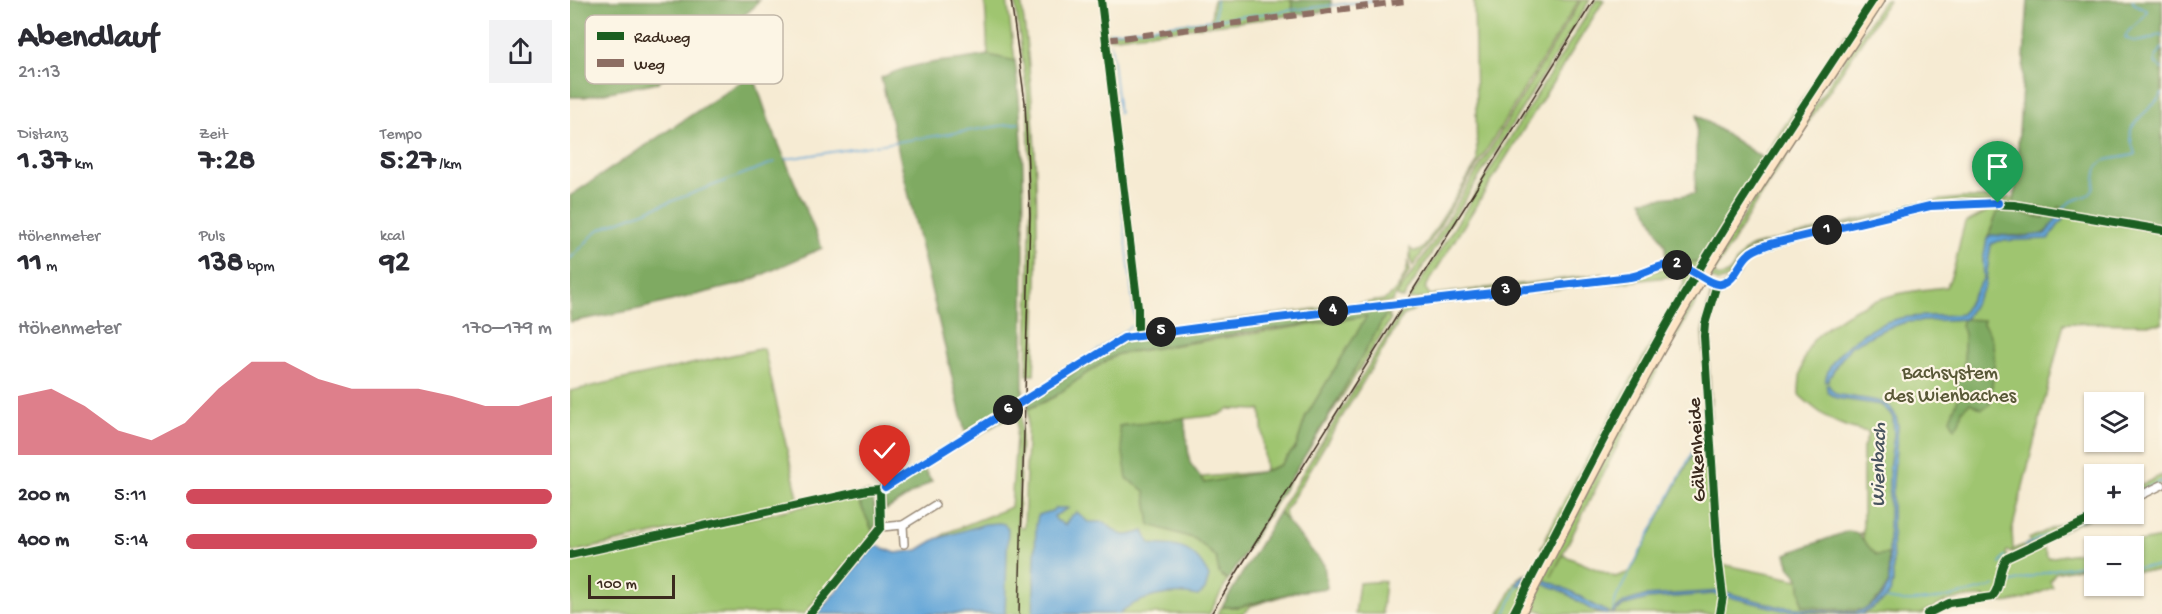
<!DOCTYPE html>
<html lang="de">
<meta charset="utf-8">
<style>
:root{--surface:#fff;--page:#f2f2f3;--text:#2b2b33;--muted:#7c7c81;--accent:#d1495b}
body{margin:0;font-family:"Gochi Hand",sans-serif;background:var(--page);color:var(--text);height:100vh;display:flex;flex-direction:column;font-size:22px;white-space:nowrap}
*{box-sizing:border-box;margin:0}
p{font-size:20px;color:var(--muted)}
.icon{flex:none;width:33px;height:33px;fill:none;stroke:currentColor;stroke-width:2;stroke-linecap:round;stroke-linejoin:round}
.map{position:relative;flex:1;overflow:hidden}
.sheet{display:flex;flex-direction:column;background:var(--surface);width:570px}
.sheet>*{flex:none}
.tools{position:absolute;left:1514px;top:392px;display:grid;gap:12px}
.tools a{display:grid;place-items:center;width:60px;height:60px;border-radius:0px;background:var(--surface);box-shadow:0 2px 4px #0004;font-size:30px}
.scale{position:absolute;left:18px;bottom:15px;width:87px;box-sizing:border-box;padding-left:6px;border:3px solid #3b2a1e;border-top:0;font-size:16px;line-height:21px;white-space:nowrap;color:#3b2a1e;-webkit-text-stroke:4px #fcf5e5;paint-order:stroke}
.pin{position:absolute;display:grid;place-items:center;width:51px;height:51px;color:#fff;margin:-62px -26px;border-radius:50% 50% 50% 0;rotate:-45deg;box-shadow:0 0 6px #0007}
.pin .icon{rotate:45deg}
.km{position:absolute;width:30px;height:30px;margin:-15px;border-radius:50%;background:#222;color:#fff;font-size:16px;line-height:30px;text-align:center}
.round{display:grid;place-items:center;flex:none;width:63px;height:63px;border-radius:0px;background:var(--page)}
.headline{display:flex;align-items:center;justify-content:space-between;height:102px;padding:0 18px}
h1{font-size:33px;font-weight:700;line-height:45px}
.stats{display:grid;grid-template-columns:repeat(3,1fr);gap:9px;height:102px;padding:6px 18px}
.stats div{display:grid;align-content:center}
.stats b{font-size:30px;font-weight:700}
.stats small{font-size:16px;font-weight:400}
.stats p{font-size:16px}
.chart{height:168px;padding:12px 18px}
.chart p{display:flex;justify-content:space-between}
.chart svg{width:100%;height:108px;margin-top:6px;fill:var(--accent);opacity:.7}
ul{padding:0 18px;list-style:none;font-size:20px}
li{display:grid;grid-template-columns:96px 72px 1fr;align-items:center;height:45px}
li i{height:15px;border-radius:8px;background:var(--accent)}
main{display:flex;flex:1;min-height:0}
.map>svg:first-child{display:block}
.green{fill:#9fc570;stroke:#6d7847;stroke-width:1.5;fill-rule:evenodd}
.forest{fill:#7faa62;stroke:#5d6a40;stroke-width:1.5}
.water{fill:#64a6d8;stroke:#50687b;stroke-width:1.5}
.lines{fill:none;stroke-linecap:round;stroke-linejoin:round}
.stream{stroke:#64a6d8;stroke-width:1.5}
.street-casing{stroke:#988a78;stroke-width:10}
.secondary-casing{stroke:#988a78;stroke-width:12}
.street{stroke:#fff;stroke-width:7}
.secondary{stroke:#fee5c5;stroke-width:9}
.rail{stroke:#3b2a1e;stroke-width:1.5}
.quiet{stroke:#8d6e63;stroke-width:6;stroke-dasharray:12 6;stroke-linecap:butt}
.cycleway-casing{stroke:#fcf5e5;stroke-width:11}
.cycleway{stroke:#1b5e20;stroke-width:8}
.route-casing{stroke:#fff;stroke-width:12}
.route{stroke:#1a73e8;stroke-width:8}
.labels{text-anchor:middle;stroke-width:4.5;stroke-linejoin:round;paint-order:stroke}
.park-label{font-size:20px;fill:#595837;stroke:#fcf5e5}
.street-label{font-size:20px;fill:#3b2a1e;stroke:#fcf5e5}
.water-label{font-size:21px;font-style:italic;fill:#49555f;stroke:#fcf5e5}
.key{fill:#fcf5e5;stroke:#c2b8a9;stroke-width:1.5}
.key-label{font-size:16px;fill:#3b2a1e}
</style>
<main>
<section class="sheet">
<div class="headline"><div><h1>Abendlauf</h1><p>21:13</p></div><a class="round"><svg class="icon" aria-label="share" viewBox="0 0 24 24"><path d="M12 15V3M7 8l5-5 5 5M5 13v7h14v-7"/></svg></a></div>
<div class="stats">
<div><p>Distanz</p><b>1.37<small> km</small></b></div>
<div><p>Zeit</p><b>7:28</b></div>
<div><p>Tempo</p><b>5:27<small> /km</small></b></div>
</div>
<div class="stats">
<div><p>Höhenmeter</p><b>11<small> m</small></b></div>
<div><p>Puls</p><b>138<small> bpm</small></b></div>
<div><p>kcal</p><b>92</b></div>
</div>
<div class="chart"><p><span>Höhenmeter</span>170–179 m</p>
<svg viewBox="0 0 160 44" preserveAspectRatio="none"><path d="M0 44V20L10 17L20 24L30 34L40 38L50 31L60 17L70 6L80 6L90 13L100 17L110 17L120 17L130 20L140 24L150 24L160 20V44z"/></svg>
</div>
<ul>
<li><b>200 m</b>5:11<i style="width:100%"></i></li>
<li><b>400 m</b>5:14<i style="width:96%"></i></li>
</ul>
</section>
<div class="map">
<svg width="1592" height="614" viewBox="0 0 1592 614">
<rect width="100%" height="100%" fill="#fcf5e5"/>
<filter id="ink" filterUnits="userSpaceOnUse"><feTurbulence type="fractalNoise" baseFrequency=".0167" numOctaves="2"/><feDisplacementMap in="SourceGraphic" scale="12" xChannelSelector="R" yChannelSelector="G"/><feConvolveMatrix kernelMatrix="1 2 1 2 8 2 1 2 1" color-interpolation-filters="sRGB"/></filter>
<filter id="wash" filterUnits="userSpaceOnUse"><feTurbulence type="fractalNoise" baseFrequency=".008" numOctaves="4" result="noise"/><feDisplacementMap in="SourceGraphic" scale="24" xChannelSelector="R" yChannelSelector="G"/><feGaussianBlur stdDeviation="1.35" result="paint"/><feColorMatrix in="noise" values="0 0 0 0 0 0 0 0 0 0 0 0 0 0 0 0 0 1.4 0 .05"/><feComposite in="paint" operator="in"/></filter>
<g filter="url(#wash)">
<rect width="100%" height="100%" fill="#f6ebd3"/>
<!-- green -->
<g class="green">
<polygon points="415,0 437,0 445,61 418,55"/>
<path d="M 445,0 L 451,0 C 469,124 470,249 464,375 L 457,375 L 461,194 L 459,143 L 457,94 Z"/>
<polygon points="643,0 724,0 721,1 724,15 539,38 537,33 641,20"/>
<polygon points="904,0 1009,0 860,242 843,266 840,259 840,248 843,251 849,251 854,247 907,163"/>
<polygon points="1011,0 1020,0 833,299 828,297 827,295 865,240"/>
<polygon points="1026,0 1034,0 855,288 860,295 1033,274 1032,276 839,300"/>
<polygon points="1298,0 1302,0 1200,155 1196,154"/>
<path d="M 1314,0 L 1319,0 L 1195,188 L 1144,273 L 1147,276 C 1165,279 1165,252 1183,246 L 1363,201 L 1392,198 L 1445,198 L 1460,0 L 1592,0 L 1592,324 L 1494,323 L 1442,530 L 1443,550 L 1460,542 L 1459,539 L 1497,521 L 1506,514 L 1511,514 L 1524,508 L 1524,513 L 1530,513 L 1444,553 L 1441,553 L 1442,551 L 1437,551 L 1436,553 L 1439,559 L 1472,545 L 1478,558 L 1524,550 L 1524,568 L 1508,568 L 1485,573 L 1480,581 L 1483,587 C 1469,593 1456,600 1441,602 C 1432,604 1424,599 1417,601 L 1415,597 C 1382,598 1380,598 1351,614 L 978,614 L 964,608 L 961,614 L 954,614 L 958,606 L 952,603 L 947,614 L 929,614 L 948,578 C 957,571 964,575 975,576 L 974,575 L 1071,389 L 1131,285 L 1135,283 L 1140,284 L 1143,293 L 1133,327 L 1138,418 L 1132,332 L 1141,292 L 1140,289 L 1134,288 L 1069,403 L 981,577 L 993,555 L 1045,577 L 1060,572 L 1135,431 L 1138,432 L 1146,563 L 1228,580 L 1222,558 L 1284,532 L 1293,539 L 1293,535 L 1289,533 L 1293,533 L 1293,448 L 1299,432 C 1268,427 1252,416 1229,395 C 1229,377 1231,361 1240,345 C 1244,337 1255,329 1263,323 C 1299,297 1333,291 1376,287 C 1387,268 1388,244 1395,223 L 1422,209 L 1356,209 L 1197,248 L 1187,251 L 1178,259 L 1167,277 L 1147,300 L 1140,315 L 1137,336 L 1142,419 L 1136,332 L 1138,319 L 1150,288 L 1164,278 L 1175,259 L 1188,249 C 1214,241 1241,235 1268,228 C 1326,214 1382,199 1441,206 L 1440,211 L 1445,212 L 1445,203 L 1385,202 L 1342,208 L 1183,248 L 1177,252 L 1157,279 L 1148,282 L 1140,277 L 1139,272 L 1192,186 ZM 1521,216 L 1581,229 L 1581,230 L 1520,220 Z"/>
<polygon points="1194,159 1196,160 1128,269 1122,267 1119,264 1118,265 1096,262 1095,260 1106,259 1129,263"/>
<path d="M 838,261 L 840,270 L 822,302 L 580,331 L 575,331 L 571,326 L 571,316 L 572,316 L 572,324 L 577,329 L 589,329 L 814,300 C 826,294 838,274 838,261 Z"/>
<polygon points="1096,268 1113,269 1124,276 1073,365 974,551 971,548 995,499 1114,284 1113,275 1038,284 1040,281"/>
<polygon points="1126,278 1126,281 969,568 1069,376"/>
<polygon points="1035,283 862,304 847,308 833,316 715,511 717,522 709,512 835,306"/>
<polygon points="820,307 822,309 818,316 821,319 747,436"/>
<polygon points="798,316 736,416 726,447 710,465 695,471 691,410 660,409 648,415 549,426 567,483 711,470 653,577 658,580 639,614 271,614 325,556 356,549 376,533 441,507 448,412 384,449 452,405 448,527 454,528 458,409 484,397 521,370 548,354"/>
<polygon points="194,348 229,502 2,552 0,546 0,391"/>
<polygon points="1592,475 1592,484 1563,497 1563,489"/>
<polygon points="286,495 303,532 234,614 0,614 0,557"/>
<polygon points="1592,538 1592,571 1563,571 1563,546 1547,546"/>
<polygon points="815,581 812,610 813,614 785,614 789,583"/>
<polygon points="725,592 681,606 673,614 647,614 652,607 669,607"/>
</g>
<!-- forest -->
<g class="forest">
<polygon points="0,0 189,0 184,7 107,71 88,82 15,97 0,97"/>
<polygon points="721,0 761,0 761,11 724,15"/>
<polygon points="1458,0 1592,0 1592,174 1590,227 1518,215 1489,207 1488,211 1444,204"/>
<path d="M 418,55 L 445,61 C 459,172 452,285 453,397 L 395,432 L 311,78 C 344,60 381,63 418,55 Z"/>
<polygon points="183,74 199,121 252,248 174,283 69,309 0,322 0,196"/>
<polygon points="1127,115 1194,159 1129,263 1106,259 1096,260 1095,246 1072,200 1125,194"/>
<path d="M 1441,206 L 1455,208 L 1454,214 L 1474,218 L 1476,212 L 1489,217 C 1485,221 1480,229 1475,232 C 1460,242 1429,230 1417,239 L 1428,211 L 1440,212 Z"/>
<polygon points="820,307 747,436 658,580 649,573 646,557 625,539 580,525 575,491 557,479 549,426 614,418 620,463 635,483 695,471 710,465 726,447 736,416 797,316 673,333 548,354 521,370 484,397 458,409 458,402 555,339"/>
<path d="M 1393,319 L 1414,320 L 1413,324 C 1432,346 1422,378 1420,404 L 1412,409 L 1400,403 L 1392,410 L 1390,420 L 1385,429 L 1380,419 L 1389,396 L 1387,382 L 1388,374 L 1394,367 L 1394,334 L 1391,325 Z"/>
<polygon points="353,468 362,481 316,510 313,498 316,491"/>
<polygon points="298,492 302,495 307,521 303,532 286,495"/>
<polygon points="709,512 754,565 757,588 725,592 669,607 652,607"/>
<polygon points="1278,531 1287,533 1306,555 1318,554 1319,583 1310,597 1294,610 1257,609 1232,605 1229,578 1220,568 1216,554"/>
</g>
<!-- water -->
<g class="water">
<path d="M 1488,217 L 1494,218 L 1478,239 L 1428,241 L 1421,244 L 1415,286 L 1395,319 L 1336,322 L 1312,330 L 1281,346 L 1266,366 L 1258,381 L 1255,382 C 1260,350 1302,324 1331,318 C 1352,315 1373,317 1392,314 L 1414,278 L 1413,259 L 1417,239 L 1421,235 L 1451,237 L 1475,234 Z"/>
<path d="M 1258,384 C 1260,387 1261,390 1264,392 C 1267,396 1272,395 1277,396 C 1299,401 1325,396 1328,426 L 1322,495 L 1323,583 L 1320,593 L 1313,601 L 1293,614 L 1212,610 L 1155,596 L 1155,592 L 1207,606 L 1259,611 L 1285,612 L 1294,610 L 1310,599 L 1319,584 L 1319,468 L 1324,435 L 1323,418 L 1320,413 L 1311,405 L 1266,398 L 1258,393 L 1256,385 Z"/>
<path d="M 485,508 L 499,508 L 484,516 L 486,520 L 495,525 L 500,517 L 507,512 L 518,522 L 535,522 C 550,537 554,538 574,531 L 580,544 C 611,546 624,546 639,576 L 635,590 L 628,596 C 602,589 569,597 548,614 L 463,614 L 466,525 L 468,515 L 482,511 Z"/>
<polygon points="429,523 434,524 438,528 435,614 247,614 305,545 326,553 348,550 366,539 415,524"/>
<path d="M 959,574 C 974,580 990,585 1004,593 C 1015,599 1026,609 1039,612 L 1038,614 C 1019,614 1005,596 988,589 C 978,585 967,583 957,579 L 953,581 L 951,586 L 947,584 L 950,578 Z"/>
<polygon points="1151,591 1151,596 1143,594 1078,599 1055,605 1042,614 1042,612 1055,602 1074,596"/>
</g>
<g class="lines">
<!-- stream -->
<g class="stream">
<path d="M 1563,0 L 1563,3 L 1577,10 C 1574,22 1559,26 1555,37 C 1564,45 1580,40 1590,34 L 1592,36"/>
<polyline points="645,19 646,0"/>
<polyline points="540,36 540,32 806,0"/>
<polyline points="541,44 549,113"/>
<polyline points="1592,48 1585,59 1586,64 1592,69"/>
<polyline points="541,115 542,117"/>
<polyline points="543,127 565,320"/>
<polyline points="216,159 449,123"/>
<path d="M 1492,212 C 1499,195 1516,202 1523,189 C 1527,180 1523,169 1532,162 C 1537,158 1556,158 1565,154 C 1563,147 1559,138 1561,130 C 1564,119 1585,106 1592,94"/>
<polyline points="0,259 27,231 39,225 205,162"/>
<polyline points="516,358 561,326"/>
<polyline points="1563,494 1592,481"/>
<polyline points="1454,546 1524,513"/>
<polyline points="1430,564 1435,556"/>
<polyline points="1563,568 1592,566"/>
<polyline points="1432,585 1487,569 1524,563"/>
<path d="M 1315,599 C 1350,606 1390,595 1425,586"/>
<polyline points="1043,611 1046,598 1134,430"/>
<polyline points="935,614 948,585"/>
</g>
</g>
</g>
<g filter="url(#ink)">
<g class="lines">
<defs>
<g id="street">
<polyline points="1147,284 1135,324 1134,336 1148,556 1153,596 1150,614"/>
<polyline points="1563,499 1592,485"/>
<polyline points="333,525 334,544"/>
<polyline points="311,527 333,525 365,505"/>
<path d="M 240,614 L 311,527 L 310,489 L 554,338 L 657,324 L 1060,277 C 1078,274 1095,261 1114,267 C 1126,270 1142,289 1155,282 C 1169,275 1171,256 1186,249 L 1332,211 L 1360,206 L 1392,203 L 1444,205 L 1592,230"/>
<path d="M 1357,614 L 1379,603 L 1422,597 C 1432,587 1427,570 1437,558 L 1533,513"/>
</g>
<path id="secondary" d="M 950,614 C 1004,511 1056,406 1115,306 C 1176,201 1244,101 1310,0"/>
</defs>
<!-- street casing -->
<use href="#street" class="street-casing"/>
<!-- secondary casing -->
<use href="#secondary" class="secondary-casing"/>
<!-- street -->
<use href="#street" class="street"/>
<!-- secondary -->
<use href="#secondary" class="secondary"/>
<!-- rail -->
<g class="rail">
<polyline points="441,0 455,102 460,215 449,614"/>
<polyline points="641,614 1024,0"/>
</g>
<!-- quiet -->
<polyline class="quiet" points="536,40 836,1"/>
<defs>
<g id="cycleway">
<polyline points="531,0 568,308 568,335"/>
<polyline points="1147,284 1135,324 1134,336 1148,556 1153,596 1150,614"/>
<path d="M 0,555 L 297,490 L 310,489 L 554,338 L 657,324 L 1060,277 C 1078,274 1095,261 1114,267 C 1126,270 1142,289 1155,282 C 1169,275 1171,256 1186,249 L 1332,211 L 1360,206 L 1392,203 L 1444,205 L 1592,230"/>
<polyline points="240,614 311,527 310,489"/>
<path d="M 943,614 C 996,512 1048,409 1105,310 C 1167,204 1236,102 1303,0"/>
<path d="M 1357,614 L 1379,603 L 1422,597 C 1432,587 1427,570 1437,558 L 1533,513"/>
</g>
</defs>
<!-- cycleway casing -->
<use href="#cycleway" class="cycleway-casing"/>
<!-- cycleway -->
<use href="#cycleway" class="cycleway"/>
</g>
</g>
<g class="lines" filter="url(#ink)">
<defs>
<path id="route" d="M 315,487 L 554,338 L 657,324 L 1060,277 C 1076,274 1092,262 1109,265 C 1122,268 1140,286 1151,284 C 1166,281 1169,262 1179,254 C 1185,248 1192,247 1200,244 L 1360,206 L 1428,203"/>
</defs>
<!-- route casing -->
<use href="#route" class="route-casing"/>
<!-- route -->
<use href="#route" class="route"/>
</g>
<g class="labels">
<!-- park labels -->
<g class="park-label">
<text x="1380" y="378">Bachsystem<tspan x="1380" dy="23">des Wienbaches</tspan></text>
</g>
<!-- street labels -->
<g class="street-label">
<text transform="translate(1125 450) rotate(-93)" y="7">Gälkenheide</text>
</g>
<!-- water labels -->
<g class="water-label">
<text transform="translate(1307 465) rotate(-89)" y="7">Wienbach</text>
</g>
</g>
<!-- legend -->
<rect x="15" y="15" width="198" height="69" rx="9" class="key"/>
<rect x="27" y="32" width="27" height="8" fill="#1b5e20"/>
<rect x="27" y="59" width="27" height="8" fill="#8d6e63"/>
<g class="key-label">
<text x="64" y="42">Radweg</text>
<text x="64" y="69">Weg</text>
</g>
</svg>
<div class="tools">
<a><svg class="icon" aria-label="layers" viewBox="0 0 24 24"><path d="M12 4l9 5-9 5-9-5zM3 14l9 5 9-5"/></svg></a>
<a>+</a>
<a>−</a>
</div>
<div class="scale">100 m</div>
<div class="pin" style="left:1428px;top:203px;background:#1e9e55"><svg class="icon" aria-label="arrive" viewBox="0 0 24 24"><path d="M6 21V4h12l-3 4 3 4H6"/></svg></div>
<div class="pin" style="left:315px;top:487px;background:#d93025"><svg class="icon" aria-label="check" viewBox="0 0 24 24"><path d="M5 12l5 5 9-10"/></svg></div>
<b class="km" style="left:1257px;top:230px">1</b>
<b class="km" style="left:1107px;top:265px">2</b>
<b class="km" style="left:936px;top:291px">3</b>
<b class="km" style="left:763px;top:311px">4</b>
<b class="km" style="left:591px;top:332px">5</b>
<b class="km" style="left:438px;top:410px">6</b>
</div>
</main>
